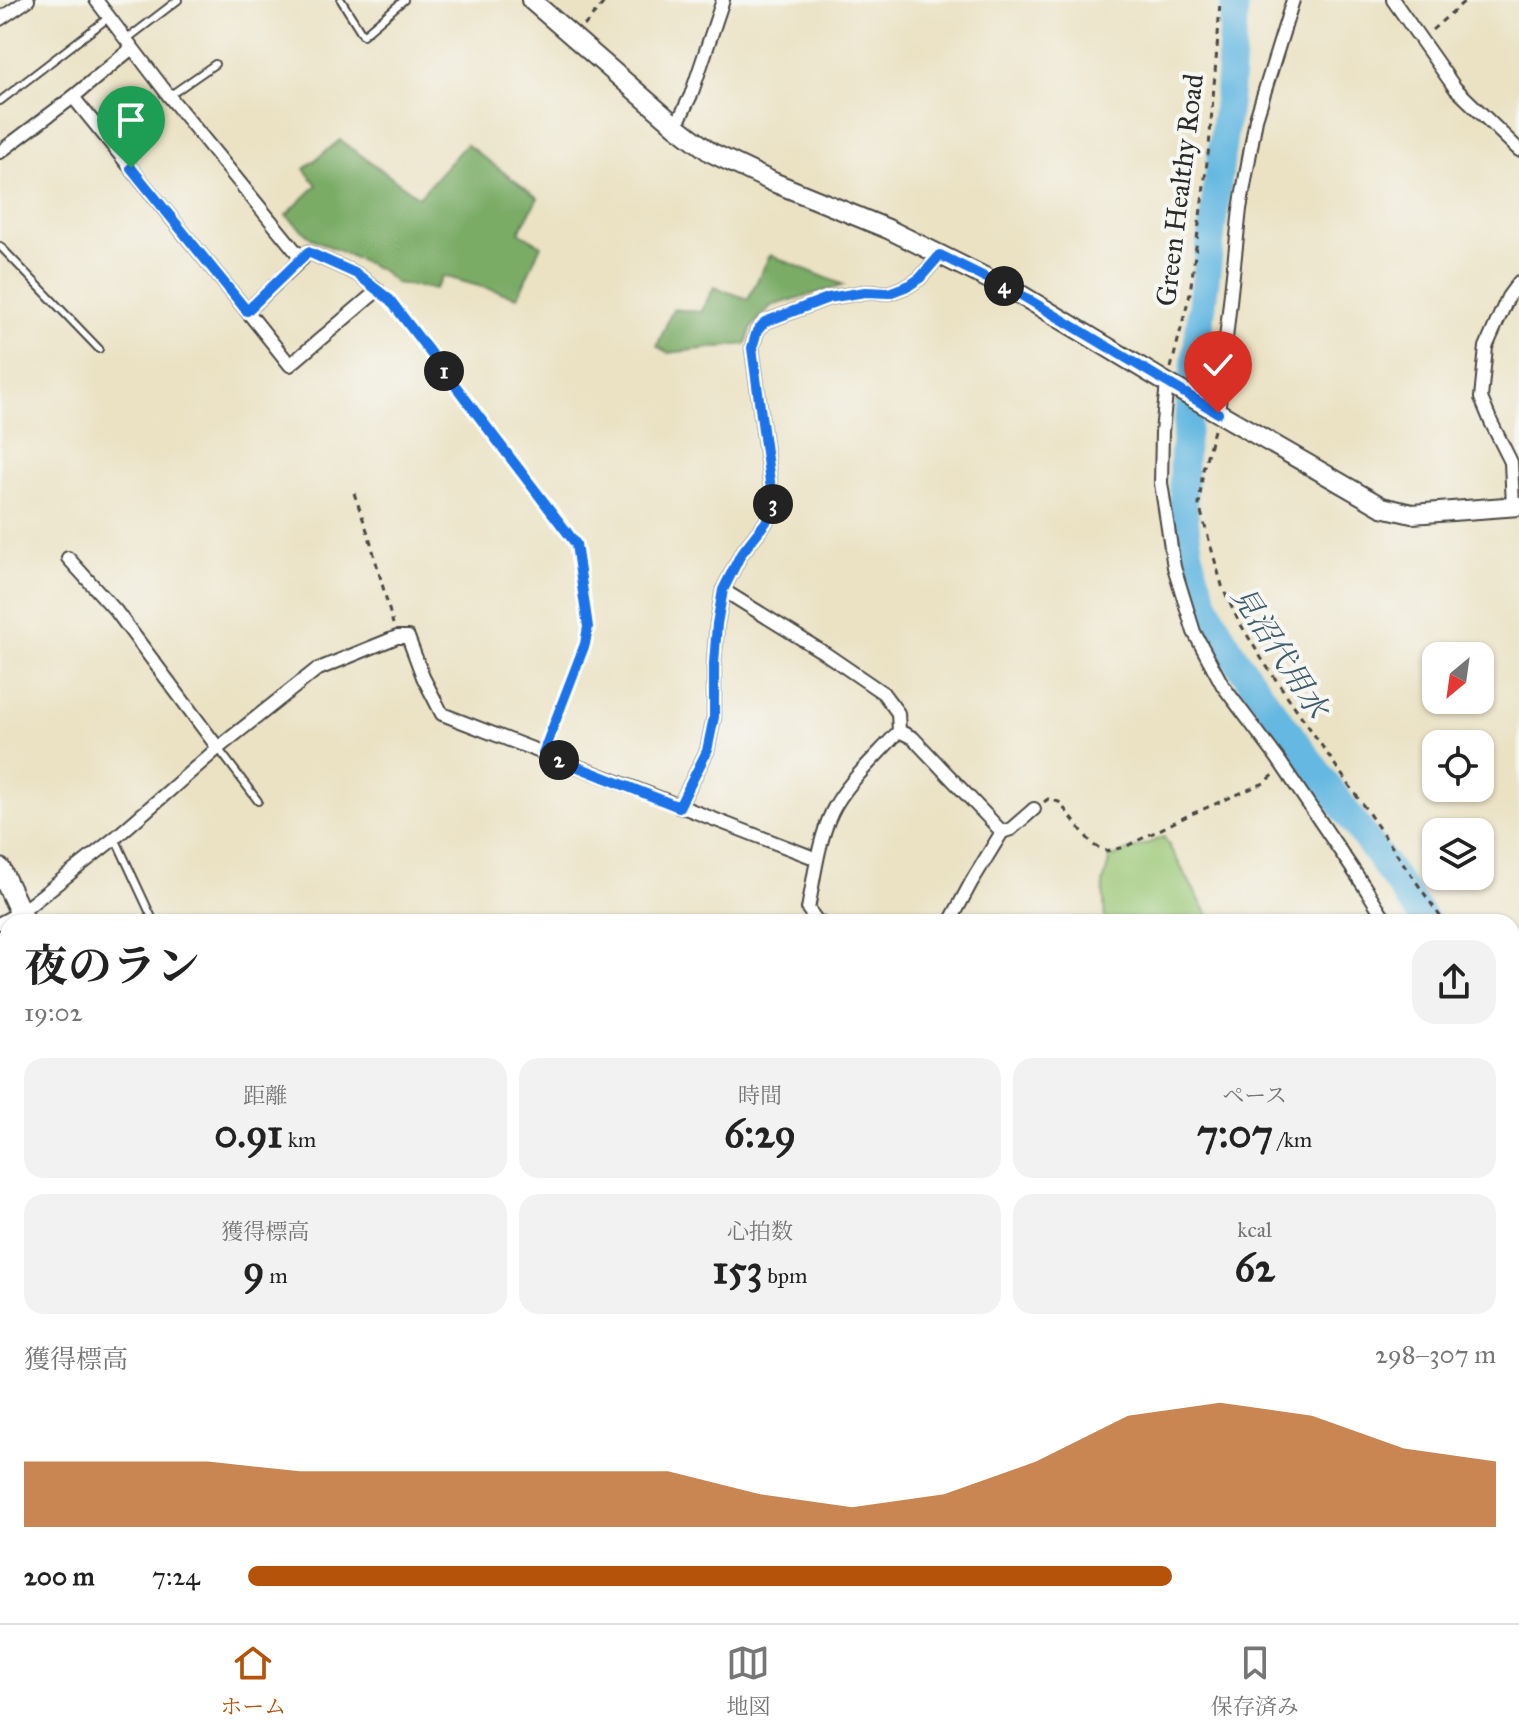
<!DOCTYPE html>
<html lang="ja">
<meta charset="utf-8">
<style>
:root{--surface:#fff;--page:#f2f2f2;--text:#222;--muted:#767676;--line:#e0e0e0;--accent:#b45309}
body{margin:0;font-family:"IM FELL Great Primer","Noto Serif JP",serif;background:var(--page);color:var(--text);height:100vh;display:flex;flex-direction:column;font-size:30px;white-space:nowrap}
*{box-sizing:border-box;margin:0}
p{font-size:26px;color:var(--muted)}
.icon{flex:none;width:44px;height:44px;fill:none;stroke:currentColor;stroke-width:2;stroke-linecap:round;stroke-linejoin:round}
.map{position:relative;flex:1;overflow:hidden}
.panel{position:absolute;left:0px;top:914px;width:1520px;height:710px;display:flex;flex-direction:column;background:var(--surface);border-radius:24px 24px 0 0;box-shadow:0 2px 6px #0004}
.panel>*{flex:none}
.needle{width:52px;rotate:209deg}
.tools{position:absolute;left:1422px;top:642px;display:grid;gap:16px}
.tools a{display:grid;place-items:center;width:72px;height:72px;border-radius:16px;background:var(--surface);box-shadow:0 2px 6px #0004;font-size:40px}
.pin{position:absolute;display:grid;place-items:center;width:68px;height:68px;color:#fff;margin:-82px -34px;border-radius:50% 50% 50% 0;rotate:-45deg;box-shadow:0 0 8px #0007}
.pin .icon{rotate:45deg}
.km{position:absolute;width:40px;height:40px;margin:-20px;border-radius:50%;background:#222;color:#fff;font-size:22px;line-height:40px;text-align:center}
.round{display:grid;place-items:center;flex:none;width:84px;height:84px;border-radius:24px;background:var(--page)}
.overview{display:flex;align-items:center;justify-content:space-between;height:136px;padding:0 24px}
h1{font-size:44px;font-weight:700;line-height:60px}
.stats{display:grid;grid-template-columns:repeat(3,1fr);gap:12px;height:136px;padding:8px 24px}
.stats div{display:grid;align-content:center;border-radius:20px;background:var(--page);text-align:center}
.stats b{font-size:40px;font-weight:700}
.stats small{font-size:22px;font-weight:400}
.stats p{font-size:22px}
.chart{height:224px;padding:16px 24px}
.chart p{display:flex;justify-content:space-between}
.chart svg{width:100%;height:144px;margin-top:8px;fill:var(--accent);opacity:.7}
ul{padding:0 24px;list-style:none;font-size:26px}
li{display:grid;grid-template-columns:128px 96px 1fr;align-items:center;height:60px}
li i{height:20px;border-radius:10px;background:var(--accent)}
.tab-bar{display:flex;justify-content:space-around;align-items:center;height:112px;border-top:2px solid var(--line);background:var(--surface);font-size:22px;color:var(--muted)}
.tab-bar a{display:grid;justify-items:center;gap:4px}
.tab-bar .active{color:var(--accent)}
.map>svg:first-child{display:block}
.green{fill:#99c775;stroke:#627950;stroke-width:2}
.forest{fill:#7aac66;stroke:#526c48;stroke-width:2}
.lines{fill:none;stroke-linecap:round;stroke-linejoin:round}
.river{stroke:#65b8e1;stroke-width:28}
.lane-casing{stroke:#484642;stroke-width:10}
.street-casing{stroke:#484642;stroke-width:16}
.secondary-casing{stroke:#484642;stroke-width:22}
.primary-casing{stroke:#484642;stroke-width:24}
.path{stroke:#484642;stroke-width:3;stroke-dasharray:6 6;stroke-linecap:butt}
.lane{stroke:#fff;stroke-width:6}
.street{stroke:#fff;stroke-width:12}
.secondary{stroke:#fff;stroke-width:18}
.primary{stroke:#fff;stroke-width:20}
.route-casing{stroke:#fff;stroke-width:16}
.route{stroke:#1a73e8;stroke-width:10}
.labels{text-anchor:middle;stroke-width:8;stroke-linejoin:round;paint-order:stroke}
.street-label{font-size:28px;fill:#2b2b2b;stroke:#f6f6f2}
.water-label{font-size:30px;font-style:italic;fill:#3f5c6b;stroke:#f6f6f2}
</style>
<div class="map">
<svg width="1519" height="1623" viewBox="0 0 1519 1623">
<rect width="100%" height="100%" fill="#f6f6f2"/>
<filter id="ink" filterUnits="userSpaceOnUse"><feTurbulence type="fractalNoise" baseFrequency=".0125" numOctaves="2"/><feDisplacementMap in="SourceGraphic" scale="16" xChannelSelector="R" yChannelSelector="G"/><feConvolveMatrix kernelMatrix="1 2 1 2 8 2 1 2 1" color-interpolation-filters="sRGB"/></filter>
<filter id="wash" filterUnits="userSpaceOnUse"><feTurbulence type="fractalNoise" baseFrequency=".006" numOctaves="4" result="noise"/><feDisplacementMap in="SourceGraphic" scale="32" xChannelSelector="R" yChannelSelector="G"/><feGaussianBlur stdDeviation="1.8" result="paint"/><feColorMatrix in="noise" values="0 0 0 0 0 0 0 0 0 0 0 0 0 0 0 0 0 1.4 0 .05"/><feComposite in="paint" operator="in"/></filter>
<g filter="url(#wash)">
<rect width="100%" height="100%" fill="#ebe2c4"/>
<!-- green -->
<g class="green">
<polygon points="1164,837 1212,922 1105,922 1103,883 1110,858"/>
<polygon points="1519,1206 1519,1415 1512,1413 1512,1211"/>
</g>
<!-- forest -->
<g class="forest">
<polygon points="340,140 419,197 466,144 538,198 519,232 541,245 518,297 443,276 435,289 395,283 381,270 311,238 286,215 317,185 304,169"/>
<polygon points="770,255 844,285 771,306 752,327 746,344 668,353 657,346 673,309 701,312 714,287 748,299"/>
</g>
<g class="lines">
<!-- river -->
<g class="river">
<path d="M 1235,0 L 1229,92 L 1184,452 C 1182,495 1183,543 1198,584 C 1218,642 1258,691 1294,739 C 1338,800 1382,861 1426,922"/>
<polyline points="1512,1041 1519,1051"/>
</g>
</g>
</g>
<g filter="url(#ink)">
<g class="lines">
<defs>
<g id="lane">
<polyline points="341,0 363,35 404,0"/>
<polyline points="127,39 178,0"/>
<polyline points="169,96 215,64"/>
<polyline points="0,101 108,18"/>
<polyline points="0,246 99,349"/>
<polyline points="218,748 258,801"/>
<polyline points="543,753 585,644 588,627"/>
<polyline points="115,838 154,922"/>
</g>
<g id="street">
<polyline points="96,0 169,96 302,259 308,252 357,274 378,290 290,365 247,311"/>
<polyline points="1393,0 1455,88 1519,150"/>
<polyline points="0,19 28,0"/>
<polyline points="73,97 132,48"/>
<polyline points="676,126 691,95 723,0"/>
<polyline points="0,152 73,97 247,311 302,259"/>
<polyline points="1167,383 1162,432 1161,483 1174,567 1194,632 1223,686 1278,759 1364,886 1387,922"/>
<polyline points="1218,413 1240,209 1256,119 1293,0"/>
<polyline points="1517,509 1513,506 1511,462 1491,422 1481,398 1486,347 1508,297 1519,282"/>
<polyline points="68,558 116,611 218,748"/>
<polyline points="723,590 823,652 883,693 898,713 899,731 913,738 1002,832 972,881 950,922"/>
<polyline points="679,807 707,751 714,717 714,664 717,624 723,590 741,554 766,522 773,504 752,348 757,331 765,322 828,298 865,292 889,293 910,285 920,278 940,255"/>
<polyline points="1002,832 1011,829 1034,809"/>
<path d="M 820,922 L 817,921 L 808,909 C 814,879 818,841 832,812 C 846,783 877,756 899,731"/>
<polyline points="0,923 21,912 115,838 218,748 316,670 397,637 408,637 423,677 442,714 817,859"/>
<polyline points="1512,1130 1519,1141"/>
<polyline points="0,1328 8,1325"/>
<polyline points="227,1616 227,1623"/>
<polyline points="786,1616 790,1623"/>
<polyline points="1123,1616 1124,1623"/>
<polyline points="571,1623 576,1616"/>
<polyline points="951,1623 954,1616"/>
</g>
<polyline id="secondary" points="531,0 676,126 710,152 773,182 888,229 1021,295 1167,383 1382,507 1412,514 1519,506"/>
<g id="primary">
<polyline points="0,869 25,922"/>
<polyline points="1512,1586 1519,1584"/>
<polyline points="507,1616 509,1623"/>
<polyline points="1347,1623 1373,1616"/>
</g>
</defs>
<!-- lane casing -->
<use href="#lane" class="lane-casing"/>
<!-- street casing -->
<use href="#street" class="street-casing"/>
<!-- secondary casing -->
<use href="#secondary" class="secondary-casing"/>
<!-- primary casing -->
<use href="#primary" class="primary-casing"/>
<!-- path -->
<g class="path">
<polyline points="584,26 606,0"/>
<polyline points="1432,30 1466,0"/>
<polyline points="389,299 576,544 586,615"/>
<polyline points="1171,368 1190,293 1209,147 1218,36 1220,0"/>
<polyline points="1214,430 1203,470 1199,505 1223,589 1238,620 1263,661 1444,922"/>
<polyline points="354,493 369,536 393,624"/>
<polyline points="1044,802 1048,799 1059,802 1093,845 1106,851 1125,847 1187,816 1264,783 1275,774"/>
<polyline points="1512,1019 1519,1028"/>
<polyline points="1512,1494 1519,1495"/>
</g>
<!-- lane -->
<use href="#lane" class="lane"/>
<!-- street -->
<use href="#street" class="street"/>
<!-- secondary -->
<use href="#secondary" class="secondary"/>
<!-- primary -->
<use href="#primary" class="primary"/>
</g>
</g>
<g class="lines" filter="url(#ink)">
<defs>
<polyline id="route" points="131,168 247,311 308,252 357,274 390,300 576,544 588,627 585,644 543,753 679,807 707,751 714,717 714,664 717,624 723,590 741,554 766,522 773,504 752,348 757,331 765,322 828,298 865,292 889,293 910,285 920,278 940,255 1021,295 1218,413"/>
</defs>
<!-- route casing -->
<use href="#route" class="route-casing"/>
<!-- route -->
<use href="#route" class="route"/>
</g>
<g class="labels">
<!-- street labels -->
<g class="street-label">
<text transform="translate(1179 190) rotate(-83)" y="10">Green Healthy Road</text>
</g>
<!-- water labels -->
<g class="water-label">
<text transform="translate(1280 652) rotate(57)" y="10">見沼代用水</text>
</g>
</g>
</svg>
<div class="tools">
<a><svg class="needle" viewBox="-14 -14 28 28"><path d="M0-13l5 13h-10z" fill="#e53935"/><path d="M0 13l5-13h-10z" fill="#767676"/></svg></a>
<a><svg class="icon" aria-label="locate" viewBox="0 0 24 24"><circle cx="12" cy="12" r="6"/><path d="M12 2v4M12 18v4M2 12h4M18 12h4"/></svg></a>
<a><svg class="icon" aria-label="layers" viewBox="0 0 24 24"><path d="M12 4l9 5-9 5-9-5zM3 14l9 5 9-5"/></svg></a>
</div>
<div class="pin" style="left:131px;top:168px;background:#1e9e55"><svg class="icon" aria-label="arrive" viewBox="0 0 24 24"><path d="M6 21V4h12l-3 4 3 4H6"/></svg></div>
<div class="pin" style="left:1218px;top:413px;background:#d93025"><svg class="icon" aria-label="check" viewBox="0 0 24 24"><path d="M5 12l5 5 9-10"/></svg></div>
<b class="km" style="left:444px;top:371px">1</b>
<b class="km" style="left:559px;top:760px">2</b>
<b class="km" style="left:773px;top:504px">3</b>
<b class="km" style="left:1004px;top:286px">4</b>
<section class="panel">
<div class="overview"><div><h1>夜のラン</h1><p>19:02</p></div><a class="round"><svg class="icon" aria-label="share" viewBox="0 0 24 24"><path d="M12 15V3M7 8l5-5 5 5M5 13v7h14v-7"/></svg></a></div>
<div class="stats">
<div><p>距離</p><b>0.91<small> km</small></b></div>
<div><p>時間</p><b>6:29</b></div>
<div><p>ペース</p><b>7:07<small> /km</small></b></div>
</div>
<div class="stats">
<div><p>獲得標高</p><b>9<small> m</small></b></div>
<div><p>心拍数</p><b>153<small> bpm</small></b></div>
<div><p>kcal</p><b>62</b></div>
</div>
<div class="chart"><p><span>獲得標高</span>298–307 m</p>
<svg viewBox="0 0 160 44" preserveAspectRatio="none"><path d="M0 44V24L10 24L20 24L30 27L40 27L50 27L60 27L70 27L80 34L90 38L100 34L110 24L120 10L130 6L140 10L150 20L160 24V44z"/></svg>
</div>
<ul>
<li><b>200 m</b>7:24<i style="width:74%"></i></li>
</ul>
</section>
</div>
<nav class="tab-bar">
<a class="active"><svg class="icon" aria-label="home" viewBox="0 0 24 24"><path d="M3 11l9-7 9 7M6 9v11h12V9"/></svg>ホーム</a>
<a><svg class="icon" aria-label="map" viewBox="0 0 24 24"><path d="M3 6l6-2 6 2 6-2v14l-6 2-6-2-6 2zM9 4v14M15 6v14"/></svg>地図</a>
<a><svg class="icon" aria-label="saved" viewBox="0 0 24 24"><path d="M7 4h10v16l-5-4-5 4z"/></svg>保存済み</a>
</nav>
